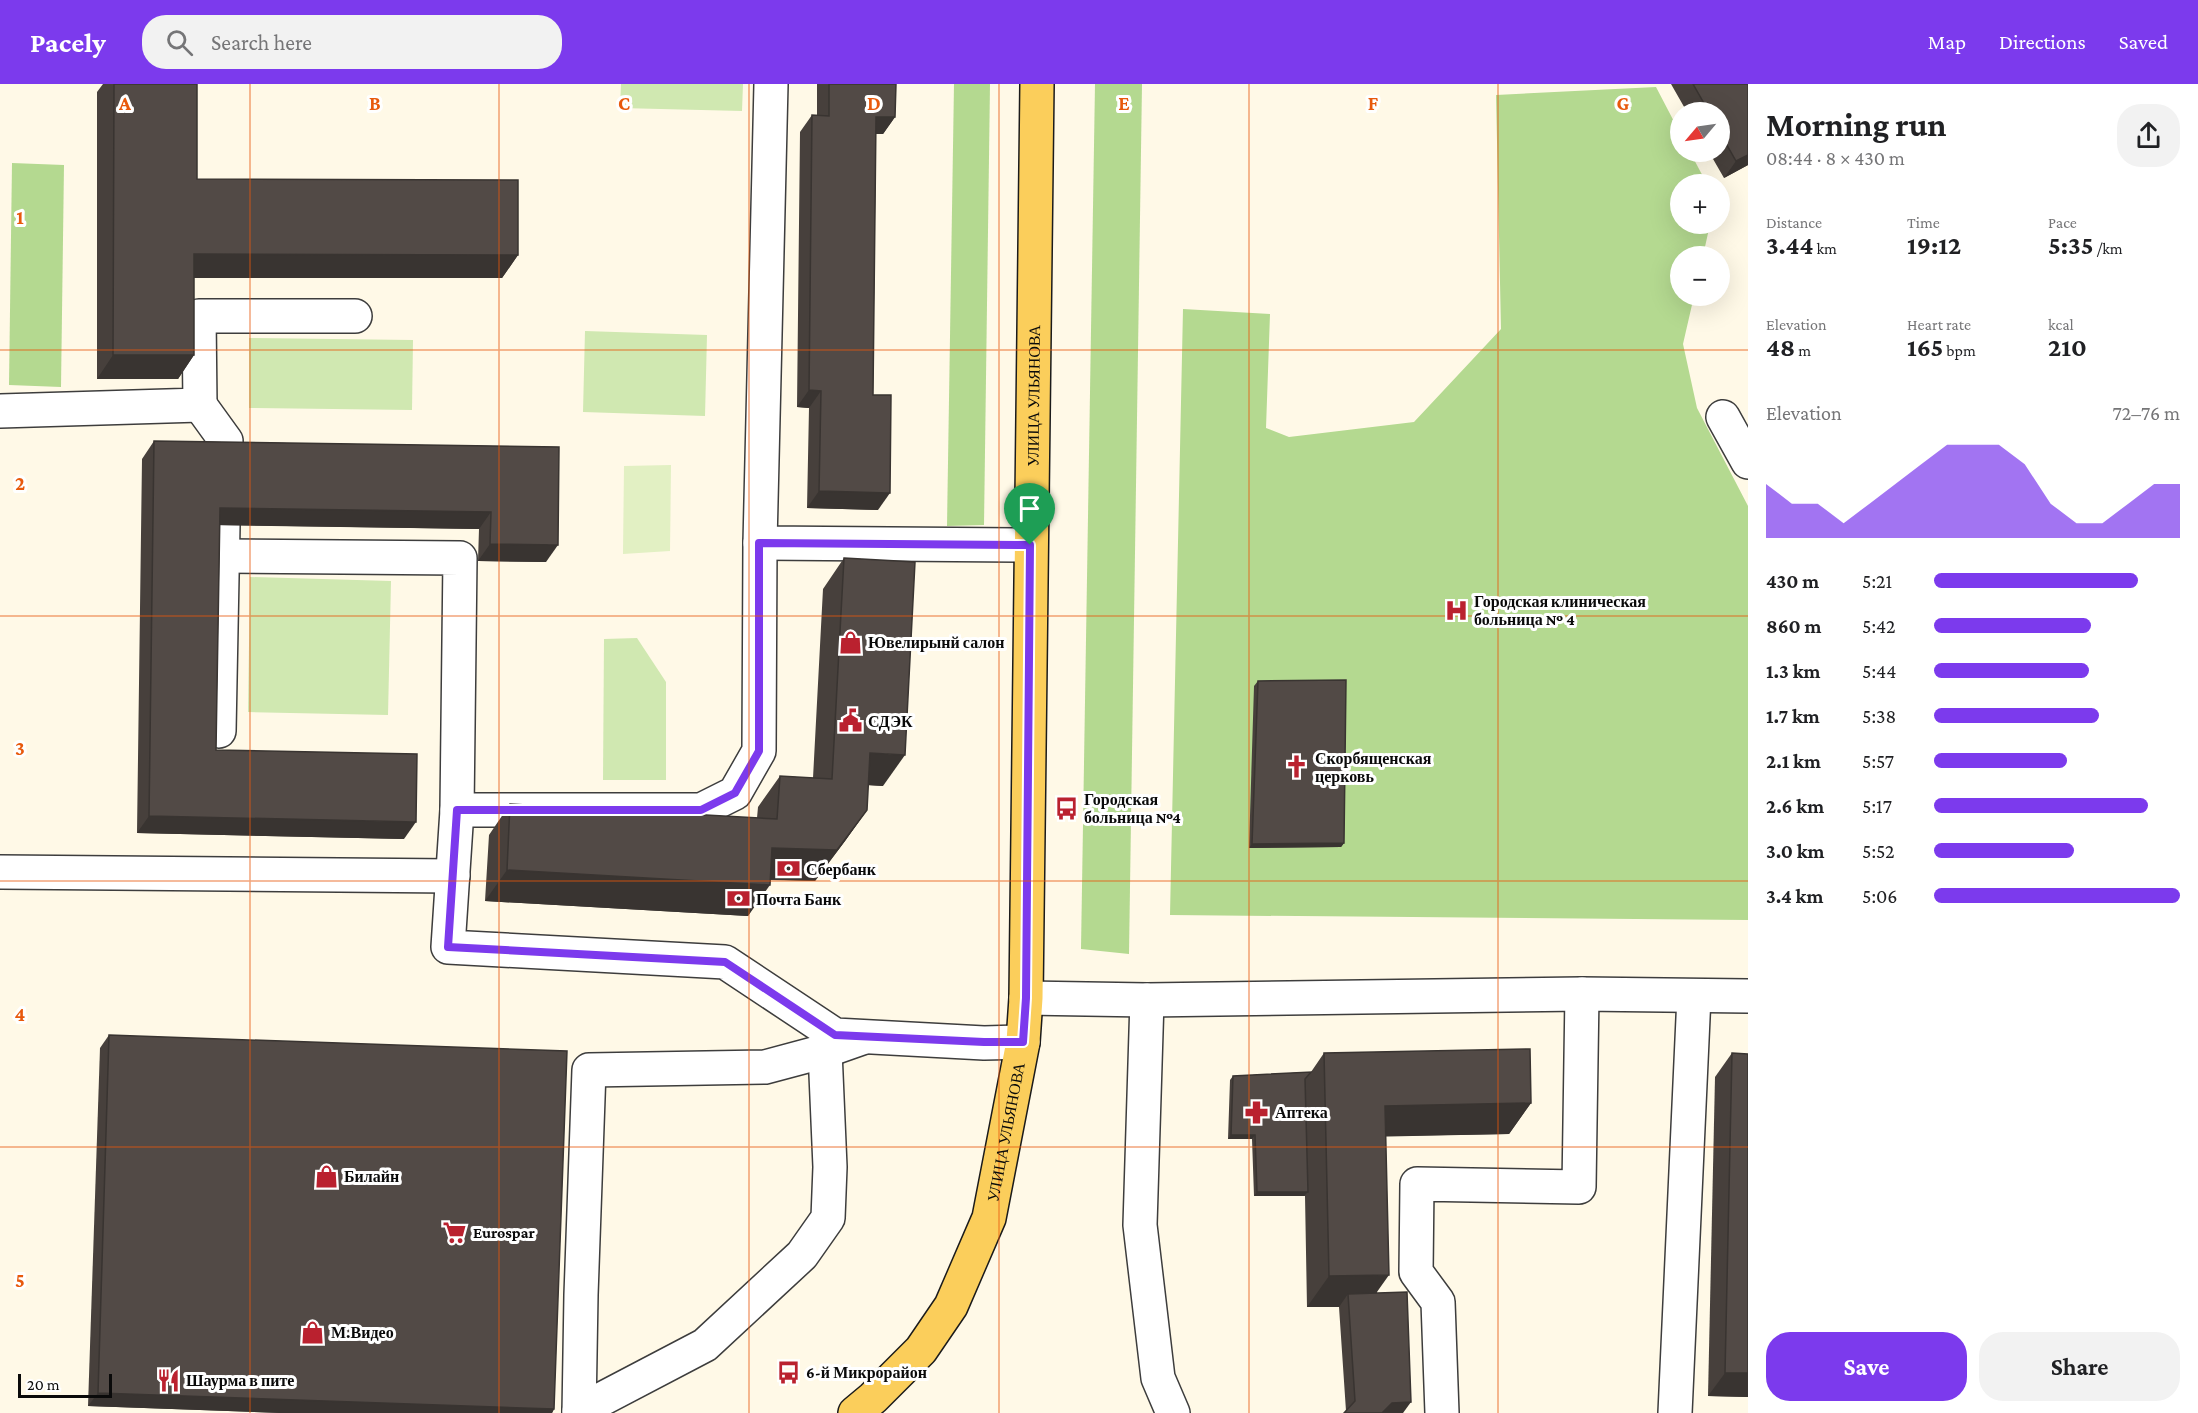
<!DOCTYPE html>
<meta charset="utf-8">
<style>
:root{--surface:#fff;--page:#f2f2f2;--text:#202124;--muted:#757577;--accent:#7c3aed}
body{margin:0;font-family:"Crimson Pro",serif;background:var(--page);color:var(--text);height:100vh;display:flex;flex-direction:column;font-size:22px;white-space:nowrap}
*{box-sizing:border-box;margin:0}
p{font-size:20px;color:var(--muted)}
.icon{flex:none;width:33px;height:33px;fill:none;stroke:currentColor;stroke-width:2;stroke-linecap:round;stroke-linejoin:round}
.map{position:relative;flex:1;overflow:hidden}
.sheet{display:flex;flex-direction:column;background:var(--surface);width:450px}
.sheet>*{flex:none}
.needle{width:39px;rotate:241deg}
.buttons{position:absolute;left:1670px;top:18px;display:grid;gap:12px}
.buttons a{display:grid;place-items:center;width:60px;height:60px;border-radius:50%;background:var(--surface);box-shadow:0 6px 24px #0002;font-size:30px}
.scale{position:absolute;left:18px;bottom:15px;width:94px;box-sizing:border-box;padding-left:6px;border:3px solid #0a0a0a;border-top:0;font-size:16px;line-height:21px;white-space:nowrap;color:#0a0a0a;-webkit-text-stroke:4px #fff;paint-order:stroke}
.pin{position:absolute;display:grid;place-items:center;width:51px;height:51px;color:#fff;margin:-62px -26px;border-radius:50% 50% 50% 0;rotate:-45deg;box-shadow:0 0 6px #0007}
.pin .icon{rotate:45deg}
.round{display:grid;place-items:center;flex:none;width:63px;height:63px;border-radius:24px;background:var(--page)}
.summary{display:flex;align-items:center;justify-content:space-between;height:102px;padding:0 18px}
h1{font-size:33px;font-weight:700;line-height:45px}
.metrics{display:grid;grid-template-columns:repeat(3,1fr);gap:9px;height:102px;padding:6px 18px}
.metrics div{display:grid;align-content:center}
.metrics b{font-size:26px;font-weight:700}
.metrics small{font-size:16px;font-weight:400}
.metrics p{font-size:16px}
.chart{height:168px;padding:12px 18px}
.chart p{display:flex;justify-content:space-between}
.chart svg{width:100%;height:108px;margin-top:6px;fill:var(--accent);opacity:.7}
.primary-button{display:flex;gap:12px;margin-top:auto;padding:12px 18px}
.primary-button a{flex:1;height:69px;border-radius:24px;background:var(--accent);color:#fff;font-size:24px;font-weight:700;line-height:69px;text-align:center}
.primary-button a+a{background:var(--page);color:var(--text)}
ul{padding:0 18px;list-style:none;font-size:20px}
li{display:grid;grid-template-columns:96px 72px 1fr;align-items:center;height:45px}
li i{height:15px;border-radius:8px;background:var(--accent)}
header{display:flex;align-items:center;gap:36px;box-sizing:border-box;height:84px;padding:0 30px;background:var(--accent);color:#fff}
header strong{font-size:28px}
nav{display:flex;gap:33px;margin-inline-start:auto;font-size:21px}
.search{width:420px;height:54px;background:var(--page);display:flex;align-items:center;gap:15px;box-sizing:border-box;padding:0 21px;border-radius:24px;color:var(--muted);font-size:22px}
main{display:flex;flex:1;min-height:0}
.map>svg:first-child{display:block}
.green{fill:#d0e8b1}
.forest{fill:#b4d990}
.pitch{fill:#e2f0c3}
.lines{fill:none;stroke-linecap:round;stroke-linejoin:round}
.minor-casing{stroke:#3d3d3d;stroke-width:36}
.major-casing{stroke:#1b1b1b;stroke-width:36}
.minor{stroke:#fff;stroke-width:33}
.major{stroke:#fbce5b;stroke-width:33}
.wall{fill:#47403c}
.shaded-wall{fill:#393431}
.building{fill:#524a46;stroke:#393431;stroke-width:1.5}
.route-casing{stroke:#fff;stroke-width:12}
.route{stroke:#7c3aed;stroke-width:8}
.grid{fill:none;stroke:#e8590c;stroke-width:1.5;stroke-opacity:0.55}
.labels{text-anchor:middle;stroke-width:6;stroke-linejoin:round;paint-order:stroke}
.street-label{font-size:16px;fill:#0a0a0a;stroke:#fff}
.poi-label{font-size:16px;font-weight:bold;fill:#0a0a0a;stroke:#fff;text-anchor:start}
.grid-label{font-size:20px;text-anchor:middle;font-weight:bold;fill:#e8590c;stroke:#fff;stroke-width:6;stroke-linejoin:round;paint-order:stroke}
</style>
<header>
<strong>Pacely</strong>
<div class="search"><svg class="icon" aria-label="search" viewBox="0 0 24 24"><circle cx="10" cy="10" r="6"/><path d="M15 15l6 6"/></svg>Search here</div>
<nav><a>Map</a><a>Directions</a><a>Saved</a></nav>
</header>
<main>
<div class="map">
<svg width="1748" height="1329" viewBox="0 0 1748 1329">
<rect width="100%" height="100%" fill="#fff9e7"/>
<!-- green -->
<g class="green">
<polygon points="621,0 743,0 742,27 620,24"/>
<polygon points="585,247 707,251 705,332 583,328"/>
<polygon points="249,254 413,256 412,326 249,324"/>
<polygon points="250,493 391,497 388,631 248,628"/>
<polygon points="637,554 666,598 666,696 603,696 604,555"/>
</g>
<!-- forest -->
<g class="forest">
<polygon points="954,0 990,0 984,441 947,442"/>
<polygon points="1095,0 1142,0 1129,870 1081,865"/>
<polygon points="1656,3 1680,49 1680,68 1690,68 1707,100 1680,100 1680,140 1710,140 1703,172 1680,172 1680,212 1694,212 1683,260 1697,324 1748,422 1748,836 1170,831 1183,225 1270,230 1266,344 1289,353 1414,338 1501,245 1496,11"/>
<polygon points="12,79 64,81 61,303 9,301"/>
</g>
<!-- pitch -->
<polygon class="pitch" points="671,381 670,467 623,470 624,382"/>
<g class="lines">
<defs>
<g id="minor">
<polyline points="771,0 760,459 1030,461"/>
<polyline points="200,321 226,357 225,375"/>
<polyline points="0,327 200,321 199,232 355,232"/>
<polyline points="1723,333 1748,378"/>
<polyline points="760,459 759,667 735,709 701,726 457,726 448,863 725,878 835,951 984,959 1023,958"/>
<polyline points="222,472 460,474 457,726"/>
<polyline points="219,647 223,441"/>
<polyline points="0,788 453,792"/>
<polyline points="1026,914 1147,916 1582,910 1748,912"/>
<polyline points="1147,916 1140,1141 1158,1294 1173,1329"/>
<polyline points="579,1327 705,1261 802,1171 828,1134 830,1083 825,967"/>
<polyline points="579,1329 581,1211 589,986 765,983 825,967 862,954"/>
<polyline points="1442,1329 1438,1218 1416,1188 1417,1100 1579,1103 1582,910"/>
<polyline points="1675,1329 1694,912"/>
</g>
<g id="major">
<path id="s1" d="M 855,1329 L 873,1314 L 921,1266 L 951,1222 L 989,1134 L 1023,958 L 1026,914 L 1037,0"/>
</g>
</defs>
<!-- minor casing -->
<use href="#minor" class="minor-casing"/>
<!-- major casing -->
<use href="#major" class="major-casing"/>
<!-- minor -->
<use href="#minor" class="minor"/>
<!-- major -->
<use href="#major" class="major"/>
</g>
<!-- wall -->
<g class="wall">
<polygon points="103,0 197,0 197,95 518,171 502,194 194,194 194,271 178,295 97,295 97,8"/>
<polygon points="817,0 896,0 895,33 883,50 876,50 873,311 878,426 807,424 809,324 797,323 800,48 812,31 817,31"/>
<polygon points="1671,0 1748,0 1748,81 1724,94 1709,68 1719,68 1719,28 1687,28"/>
<polygon points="154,357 559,363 546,478 478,477 479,445 220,441 216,666 404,755 137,749 142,375"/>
<polygon points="844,474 883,702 868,701 867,726 845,757 815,797 770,796 748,832 485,817 489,751 510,720 757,734 758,723 780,692 813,694 823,505"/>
<polygon points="1258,597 1344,759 1341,763 1249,764 1254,602"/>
<polygon points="109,951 554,1325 552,1329 281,1329 88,1322 100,964"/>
<polygon points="1324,969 1531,1019 1509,1050 1386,1052 1377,1209 1411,1318 1346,1327 1339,1223 1307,1223 1305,1112 1254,1112 1252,1055 1228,1055 1230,996 1233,992 1311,988"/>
<polygon points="1732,969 1748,1313 1708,1312 1715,993"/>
</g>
<!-- shaded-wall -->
<g class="shaded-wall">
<polygon points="876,33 895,33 883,50 864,50"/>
<polygon points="1748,71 1748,81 1724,94 1736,77"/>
<polygon points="194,170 518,171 502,194 178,194"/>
<polygon points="113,271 194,271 178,295 97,295"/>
<polygon points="809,306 821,307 809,324 797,323"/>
<polygon points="819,407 890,409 878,426 807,424"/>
<polygon points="220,424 491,428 479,445 208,441"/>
<polygon points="490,460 558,461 546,478 478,477"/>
<polygon points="870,669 905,671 883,702 849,700"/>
<polygon points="867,726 845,757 815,797 750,795 772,764"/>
<polygon points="149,732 416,738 404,755 137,749"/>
<polygon points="1344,759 1341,763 1249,764 1252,760"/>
<polygon points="507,786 770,801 748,832 485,817"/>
<polygon points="1531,1019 1509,1050 1364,1053 1385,1022"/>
<polygon points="1231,1051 1255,1051 1252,1055 1228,1055"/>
<polygon points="1257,1108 1308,1108 1304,1112 1254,1112"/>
<polygon points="1389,1191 1367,1222 1348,1210 1339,1223 1307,1223 1329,1192"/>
<polygon points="1725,1289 1748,1289 1748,1313 1708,1312"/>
<polygon points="98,1309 554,1325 552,1329 281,1329 88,1322"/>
<polygon points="1411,1318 1403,1329 1382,1329 1392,1319"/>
</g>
<!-- building -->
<g class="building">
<polygon points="114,0 197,0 197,95 518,96 518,171 194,170 194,271 113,271"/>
<polygon points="829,0 896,0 895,33 876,33 873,311 891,311 890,409 819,407 821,307 809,306 812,31 829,32"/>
<polygon points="1693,0 1748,0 1748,71 1736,77 1719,47 1719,28 1709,28"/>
<polygon points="154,357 559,363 558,461 490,460 491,428 220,424 216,666 417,670 416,738 149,732"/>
<polygon points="844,474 915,478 905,671 870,669 867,726 837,766 772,764 770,801 507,786 510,720 777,735 780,692 832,695"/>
<polygon points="1346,596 1344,759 1252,760 1258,597"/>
<polygon points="109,951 567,967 554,1325 98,1309"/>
<polygon points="1530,965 1531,1019 1385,1022 1389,1191 1329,1192 1324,969"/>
<polygon points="1732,969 1748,970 1748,1289 1725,1289"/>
<polygon points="1311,988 1305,995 1308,1108 1257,1108 1255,1051 1231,1051 1233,992"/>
<polygon points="1407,1208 1411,1318 1392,1319 1382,1329 1344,1329 1355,1317 1348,1210"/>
</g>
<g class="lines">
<defs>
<polygon id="route" points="759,459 1030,461 1026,914 1023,958 984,958 835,951 725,878 448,863 457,726 701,726 735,709 759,667"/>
</defs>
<!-- route casing -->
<use href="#route" class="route-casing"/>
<!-- route -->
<use href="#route" class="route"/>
</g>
<!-- grid -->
<path class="grid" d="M 250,0 L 250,1329M 499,0 L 499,1329M 749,0 L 749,1329M 999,0 L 999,1329M 1249,0 L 1249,1329M 1498,0 L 1498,1329M 0,266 L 1748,266M 0,532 L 1748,532M 0,797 L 1748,797M 0,1063 L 1748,1063"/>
<!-- icons -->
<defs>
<symbol id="hospital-bare" viewBox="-9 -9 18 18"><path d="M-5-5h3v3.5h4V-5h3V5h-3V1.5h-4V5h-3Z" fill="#ba212f" stroke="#fff" stroke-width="2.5" paint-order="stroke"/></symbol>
<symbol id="shop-bare" viewBox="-9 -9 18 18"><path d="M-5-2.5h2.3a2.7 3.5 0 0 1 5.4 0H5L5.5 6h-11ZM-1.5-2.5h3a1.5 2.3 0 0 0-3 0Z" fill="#ba212f" stroke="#fff" stroke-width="2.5" paint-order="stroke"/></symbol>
<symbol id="civic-bare" viewBox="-9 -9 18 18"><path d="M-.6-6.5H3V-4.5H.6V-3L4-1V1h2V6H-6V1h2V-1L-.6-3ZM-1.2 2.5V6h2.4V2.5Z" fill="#ba212f" stroke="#fff" stroke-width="2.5" paint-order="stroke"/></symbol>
<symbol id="church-bare" viewBox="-9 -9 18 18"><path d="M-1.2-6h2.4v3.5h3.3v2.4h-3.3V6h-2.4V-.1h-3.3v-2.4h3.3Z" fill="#ba212f" stroke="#fff" stroke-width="2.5" paint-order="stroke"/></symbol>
<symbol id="bus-bare" viewBox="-9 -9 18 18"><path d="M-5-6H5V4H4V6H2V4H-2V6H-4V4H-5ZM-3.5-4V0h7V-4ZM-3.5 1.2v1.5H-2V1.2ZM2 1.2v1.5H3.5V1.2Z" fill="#ba212f" stroke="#fff" stroke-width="2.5" paint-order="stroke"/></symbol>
<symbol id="bank-bare" viewBox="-9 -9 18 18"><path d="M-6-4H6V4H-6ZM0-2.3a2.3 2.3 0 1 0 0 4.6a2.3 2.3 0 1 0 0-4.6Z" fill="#ba212f" stroke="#fff" stroke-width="2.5" paint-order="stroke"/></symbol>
<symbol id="pharmacy-bare" viewBox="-9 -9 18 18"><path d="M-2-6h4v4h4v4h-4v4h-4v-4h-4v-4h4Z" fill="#ba212f" stroke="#fff" stroke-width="2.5" paint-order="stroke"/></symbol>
<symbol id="supermarket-bare" viewBox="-9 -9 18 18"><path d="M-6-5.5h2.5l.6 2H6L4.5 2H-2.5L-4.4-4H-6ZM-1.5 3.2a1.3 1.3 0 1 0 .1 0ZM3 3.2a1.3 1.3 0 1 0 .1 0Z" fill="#ba212f" stroke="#fff" stroke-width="2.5" paint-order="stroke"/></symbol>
<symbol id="restaurant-bare" viewBox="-9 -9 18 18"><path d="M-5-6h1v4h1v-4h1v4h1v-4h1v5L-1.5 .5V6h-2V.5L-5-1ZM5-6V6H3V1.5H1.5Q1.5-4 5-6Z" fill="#ba212f" stroke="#fff" stroke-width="2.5" paint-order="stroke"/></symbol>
</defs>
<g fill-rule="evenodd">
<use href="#hospital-bare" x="1440" y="510" width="33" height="33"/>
<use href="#shop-bare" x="834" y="542" width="33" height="33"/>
<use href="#civic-bare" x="834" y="620" width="33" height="33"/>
<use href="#church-bare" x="1280" y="666" width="33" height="33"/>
<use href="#bus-bare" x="1050" y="708" width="33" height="33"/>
<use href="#bank-bare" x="772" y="768" width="33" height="33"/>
<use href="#bank-bare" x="722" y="798" width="33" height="33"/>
<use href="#pharmacy-bare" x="1240" y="1012" width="33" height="33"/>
<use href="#shop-bare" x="310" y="1076" width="33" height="33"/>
<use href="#supermarket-bare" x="438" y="1132" width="33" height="33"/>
<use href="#shop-bare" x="296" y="1232" width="33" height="33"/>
<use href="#bus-bare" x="772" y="1272" width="33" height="33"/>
<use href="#restaurant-bare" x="152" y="1280" width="33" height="33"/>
</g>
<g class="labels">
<!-- street labels -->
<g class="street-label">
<text dy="6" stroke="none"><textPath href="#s1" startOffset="1066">УЛИЦА УЛЬЯНОВА</textPath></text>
<text dy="6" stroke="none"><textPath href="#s1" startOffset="328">УЛИЦА УЛЬЯНОВА</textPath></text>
</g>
<!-- poi labels -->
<g class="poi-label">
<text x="1474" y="523">Городская клиническая<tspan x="1474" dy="18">больница № 4</tspan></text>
<text x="868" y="564">Ювелирынй салон</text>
<text x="868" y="643">СДЭК</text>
<text x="1315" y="680">Скорбященская<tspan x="1315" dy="18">церковь</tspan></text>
<text x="1084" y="721">Городская<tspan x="1084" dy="18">больница №4</tspan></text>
<text x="806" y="791">Сбербанк</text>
<text x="756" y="821">Почта Банк</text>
<text x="1275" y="1034">Аптека</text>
<text x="344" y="1098">Билайн</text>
<text x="473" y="1154">Eurospar</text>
<text x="331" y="1254">М.Видео</text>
<text x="806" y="1294">6-й Микрорайон</text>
<text x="186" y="1302">Шаурма в пите</text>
</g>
</g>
<g class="grid-label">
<text x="125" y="26">A</text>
<text x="375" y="26">B</text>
<text x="624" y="26">C</text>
<text x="874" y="26">D</text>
<text x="1124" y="26">E</text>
<text x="1373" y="26">F</text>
<text x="1623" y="26">G</text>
<text x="20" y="140">1</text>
<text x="20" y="406">2</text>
<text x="20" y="671">3</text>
<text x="20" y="937">4</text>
<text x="20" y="1203">5</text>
</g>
</svg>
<div class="buttons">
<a><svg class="needle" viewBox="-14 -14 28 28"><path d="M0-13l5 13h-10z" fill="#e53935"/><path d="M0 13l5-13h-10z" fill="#757577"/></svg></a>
<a>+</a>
<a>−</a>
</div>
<div class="scale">20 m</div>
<div class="pin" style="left:1030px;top:461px;background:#1e9e55"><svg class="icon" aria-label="arrive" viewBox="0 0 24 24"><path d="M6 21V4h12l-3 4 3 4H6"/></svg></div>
</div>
<section class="sheet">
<div class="summary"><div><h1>Morning run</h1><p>08:44 · 8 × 430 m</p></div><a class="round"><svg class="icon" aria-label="share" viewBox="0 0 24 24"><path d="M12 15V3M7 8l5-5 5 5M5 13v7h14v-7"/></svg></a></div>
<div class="metrics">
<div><p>Distance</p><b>3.44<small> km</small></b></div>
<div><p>Time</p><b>19:12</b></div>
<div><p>Pace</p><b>5:35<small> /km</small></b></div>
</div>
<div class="metrics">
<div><p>Elevation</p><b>48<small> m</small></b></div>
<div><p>Heart rate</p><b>165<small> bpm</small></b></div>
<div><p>kcal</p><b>210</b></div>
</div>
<div class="chart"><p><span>Elevation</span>72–76 m</p>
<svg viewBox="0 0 160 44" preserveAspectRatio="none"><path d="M0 44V22L10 30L20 30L30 38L40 30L50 22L60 14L70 6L80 6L90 6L100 14L110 30L120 38L130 38L140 30L150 22L160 22V44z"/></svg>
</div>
<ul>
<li><b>430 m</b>5:21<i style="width:83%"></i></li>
<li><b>860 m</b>5:42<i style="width:64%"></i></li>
<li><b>1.3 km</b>5:44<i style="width:63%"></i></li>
<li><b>1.7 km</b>5:38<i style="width:67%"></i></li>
<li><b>2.1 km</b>5:57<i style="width:54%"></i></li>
<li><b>2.6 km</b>5:17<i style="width:87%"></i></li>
<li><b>3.0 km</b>5:52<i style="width:57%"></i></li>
<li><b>3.4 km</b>5:06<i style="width:100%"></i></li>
</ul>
<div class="primary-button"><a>Save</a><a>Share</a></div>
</section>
</main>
